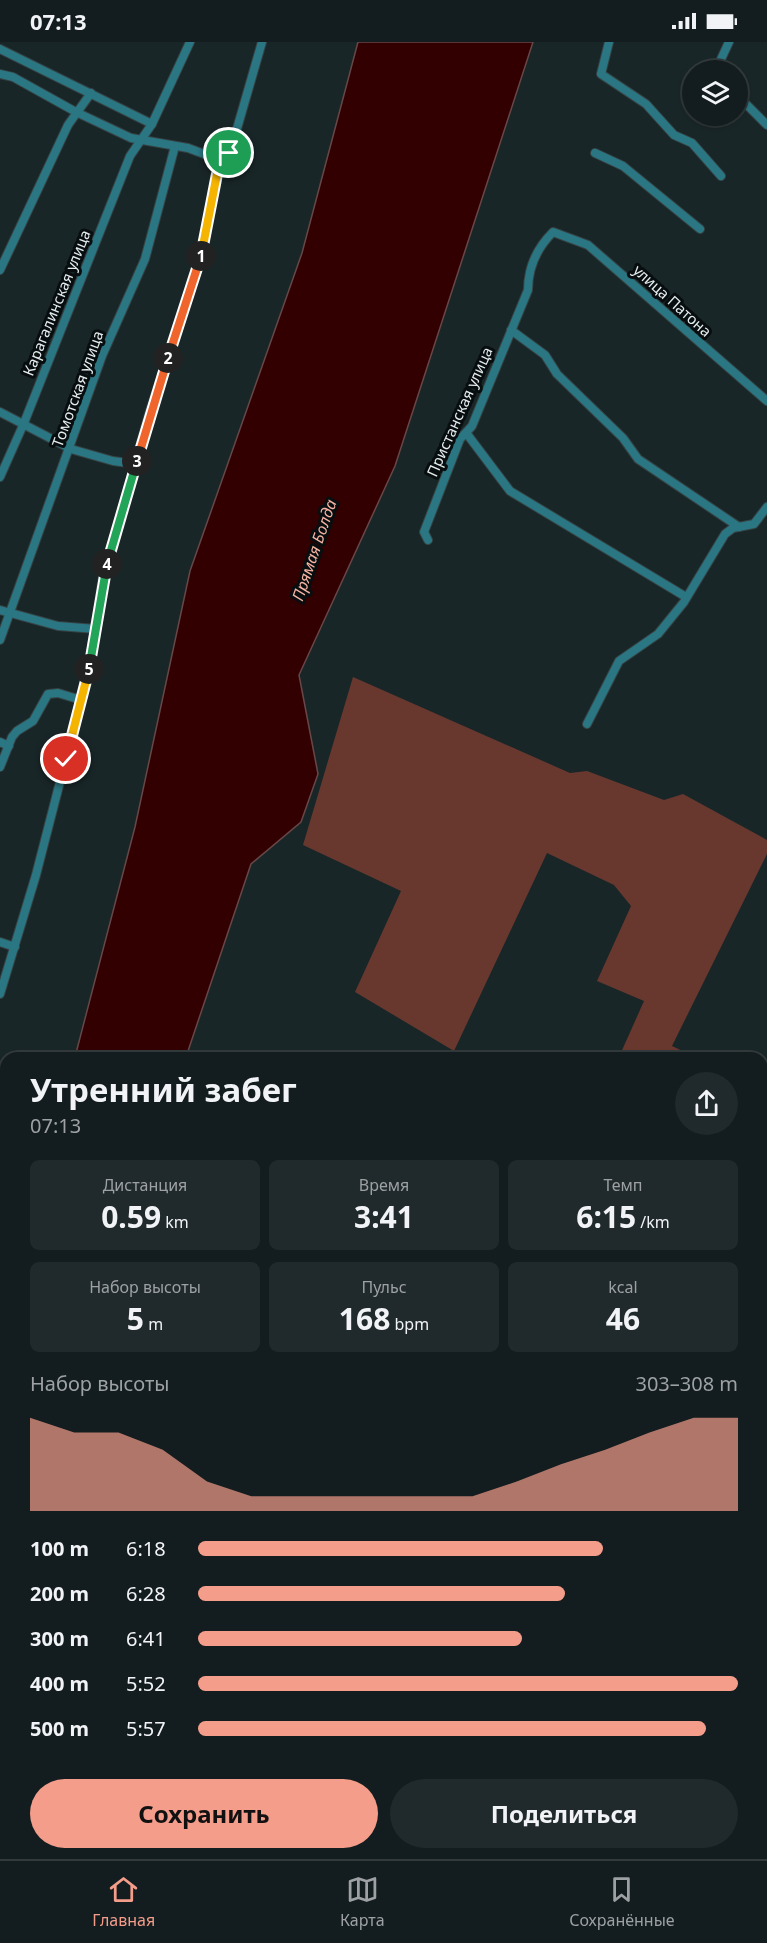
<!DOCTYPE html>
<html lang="ru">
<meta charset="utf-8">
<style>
:root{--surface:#131c1e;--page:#20292b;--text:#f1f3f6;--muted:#9da1a4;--line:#323a3c;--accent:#f49d8b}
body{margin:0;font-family:"Noto Sans",sans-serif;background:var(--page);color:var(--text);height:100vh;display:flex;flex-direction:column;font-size:22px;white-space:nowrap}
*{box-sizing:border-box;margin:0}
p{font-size:20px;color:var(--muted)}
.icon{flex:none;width:33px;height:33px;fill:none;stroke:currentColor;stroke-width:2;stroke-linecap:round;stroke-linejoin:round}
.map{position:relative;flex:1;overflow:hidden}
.details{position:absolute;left:0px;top:1010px;width:768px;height:808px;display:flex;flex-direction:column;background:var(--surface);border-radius:18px 18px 0 0;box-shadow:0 2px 4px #0004,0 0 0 2px var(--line)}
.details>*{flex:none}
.fabs{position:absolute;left:682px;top:18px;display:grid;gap:12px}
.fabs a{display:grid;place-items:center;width:66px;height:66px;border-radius:50%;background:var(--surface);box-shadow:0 2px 4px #0004,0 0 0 2px var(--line);font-size:30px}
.pin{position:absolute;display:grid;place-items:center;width:51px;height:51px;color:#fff;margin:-26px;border:3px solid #fff;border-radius:50%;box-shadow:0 2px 6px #0007}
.km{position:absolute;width:30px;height:30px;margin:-15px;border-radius:50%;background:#222;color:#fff;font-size:16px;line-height:30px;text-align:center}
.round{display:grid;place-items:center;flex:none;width:63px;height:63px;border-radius:32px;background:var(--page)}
.headline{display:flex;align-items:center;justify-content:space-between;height:102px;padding:0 30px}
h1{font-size:33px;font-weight:700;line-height:45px}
.stats{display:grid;grid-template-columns:repeat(3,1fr);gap:9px;height:102px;padding:6px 30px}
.stats div{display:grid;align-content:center;border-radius:9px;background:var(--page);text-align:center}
.stats b{font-size:30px;font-weight:700}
.stats small{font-size:16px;font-weight:400}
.stats p{font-size:16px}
.chart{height:168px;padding:12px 30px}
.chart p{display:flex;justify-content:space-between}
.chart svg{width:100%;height:108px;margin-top:6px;fill:var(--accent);opacity:.7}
.primary-button{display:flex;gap:12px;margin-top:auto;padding:12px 30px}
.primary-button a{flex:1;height:69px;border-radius:36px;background:var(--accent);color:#111;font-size:24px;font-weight:700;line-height:69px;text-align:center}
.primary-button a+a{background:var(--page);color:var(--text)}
ul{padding:0 30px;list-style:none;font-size:20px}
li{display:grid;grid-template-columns:96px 72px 1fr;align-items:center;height:45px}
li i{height:15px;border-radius:8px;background:var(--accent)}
.status{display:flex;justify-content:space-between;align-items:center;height:42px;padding:0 30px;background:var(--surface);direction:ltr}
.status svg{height:16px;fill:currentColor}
.dock{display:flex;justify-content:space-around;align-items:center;height:84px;border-top:2px solid var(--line);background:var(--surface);font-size:16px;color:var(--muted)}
.dock a{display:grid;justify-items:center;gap:3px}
.dock .selected{color:var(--accent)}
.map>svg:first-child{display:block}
.green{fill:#68382f}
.water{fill:#320000;stroke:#684748;stroke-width:1.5}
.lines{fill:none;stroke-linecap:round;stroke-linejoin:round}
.minor-casing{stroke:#364244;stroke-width:10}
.major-casing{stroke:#364244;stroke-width:14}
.minor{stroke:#2a7682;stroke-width:8}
.major{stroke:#43c5d9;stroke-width:10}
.split-1-casing{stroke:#fff;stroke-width:12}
.split-2-casing{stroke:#fff;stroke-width:12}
.split-3-casing{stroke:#fff;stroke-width:12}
.split-4-casing{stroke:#fff;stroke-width:12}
.split-5-casing{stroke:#fff;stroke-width:12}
.split-6-casing{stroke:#fff;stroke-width:12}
.split-1{stroke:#f5b400;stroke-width:8}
.split-2{stroke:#f0652b;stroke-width:8}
.split-3{stroke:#f0652b;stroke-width:8}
.split-4{stroke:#22a559;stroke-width:8}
.split-5{stroke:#22a559;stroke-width:8}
.split-6{stroke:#f5b400;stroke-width:8}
.labels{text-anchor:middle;stroke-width:6;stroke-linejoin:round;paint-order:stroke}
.street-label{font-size:15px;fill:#e5edef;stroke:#080e0f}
.water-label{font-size:16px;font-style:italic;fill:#f7b3a4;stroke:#080e0f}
</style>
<div class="status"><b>07:13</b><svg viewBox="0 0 49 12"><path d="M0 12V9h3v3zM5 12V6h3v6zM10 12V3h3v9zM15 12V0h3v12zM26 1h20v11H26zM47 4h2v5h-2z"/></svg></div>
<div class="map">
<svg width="767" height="1817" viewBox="0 0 767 1817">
<rect width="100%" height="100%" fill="#192628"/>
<!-- green -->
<polygon class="green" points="353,635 570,731 587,729 664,758 683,752 767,798 767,812 672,1004 695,1015 619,1015 644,959 597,939 631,864 614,843 547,811 454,1009 355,950 401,849 303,803"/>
<!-- water -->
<g class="water">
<polygon points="358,0 533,0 395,424 299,633 318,732 301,780 251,822 186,1015 75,1015 135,785 190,529 302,211"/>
<polygon points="6,1215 6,1490 0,1503 0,1230"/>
</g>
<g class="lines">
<defs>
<g id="minor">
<polyline points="609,0 601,32 646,62 674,93 692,101 721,134"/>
<polyline points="0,7 152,82"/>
<polyline points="716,28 729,0"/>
<polyline points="0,32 13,35 76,70 131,96 188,106 223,119"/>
<polyline points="738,54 767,83"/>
<polyline points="595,111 623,124 700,187"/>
<polyline points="0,228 68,83 91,51"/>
<polyline points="511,288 545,313 557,332 623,396 638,417 739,485"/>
<polyline points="0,370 71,407 113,419 136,422"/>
<polyline points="467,392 510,449 686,555"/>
<polyline points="0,435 24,381 130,114 152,82 190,0"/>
<path d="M 428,498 L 424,490 L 460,397 L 472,384 L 528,248 C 528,224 537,206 553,190 L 588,203 L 767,359"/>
<polyline points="0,568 58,584 96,587"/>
<polyline points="0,598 102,314 145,217 175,104"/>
<polyline points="587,682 619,619 658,592 684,560 725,492 733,486 754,482 767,465"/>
<polyline points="0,700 9,704"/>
<polyline points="0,725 12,695 17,689 33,679 48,652 58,651 81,658"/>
<polyline points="0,900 15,905"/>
<polyline points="0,952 36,833 88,631 103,535 150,369 199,222 217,132 232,104 262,0"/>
<polyline points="762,1726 767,1733"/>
<polyline points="698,1817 701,1812"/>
</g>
<g id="major">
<polyline points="762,1556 767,1549"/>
<polyline points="583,1817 587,1812"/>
</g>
</defs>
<!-- minor casing -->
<use href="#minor" class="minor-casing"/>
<!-- major casing -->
<use href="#major" class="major-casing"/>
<!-- minor -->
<use href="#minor" class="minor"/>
<!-- major -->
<use href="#major" class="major"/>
</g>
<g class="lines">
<defs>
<polyline id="split-1" points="201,214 217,132 229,111"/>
<polyline id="split-2" points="168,316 201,214"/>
<polyline id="split-3" points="137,419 168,316"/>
<polyline id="split-4" points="107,522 137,419"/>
<polyline id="split-5" points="89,627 107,522"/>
<polyline id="split-6" points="66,717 89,627"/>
</defs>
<!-- split-1 casing -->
<use href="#split-1" class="split-1-casing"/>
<!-- split-2 casing -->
<use href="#split-2" class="split-2-casing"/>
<!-- split-3 casing -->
<use href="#split-3" class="split-3-casing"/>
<!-- split-4 casing -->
<use href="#split-4" class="split-4-casing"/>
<!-- split-5 casing -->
<use href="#split-5" class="split-5-casing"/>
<!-- split-6 casing -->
<use href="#split-6" class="split-6-casing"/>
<!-- split-1 -->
<use href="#split-1" class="split-1"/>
<!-- split-2 -->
<use href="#split-2" class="split-2"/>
<!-- split-3 -->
<use href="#split-3" class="split-3"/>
<!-- split-4 -->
<use href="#split-4" class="split-4"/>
<!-- split-5 -->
<use href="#split-5" class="split-5"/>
<!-- split-6 -->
<use href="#split-6" class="split-6"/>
</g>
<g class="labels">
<!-- street labels -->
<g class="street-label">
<text transform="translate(672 259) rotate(42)" y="5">улица Патона</text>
<text transform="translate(57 261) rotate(-68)" y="5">Карагалинская улица</text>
<text transform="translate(78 347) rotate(-70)" y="5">Томотская улица</text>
<text transform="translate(460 370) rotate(-66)" y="5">Пристанская улица</text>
</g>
<!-- water labels -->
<g class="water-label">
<text transform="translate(314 508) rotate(-71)" y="6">Прямая Болда</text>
</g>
</g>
</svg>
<div class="fabs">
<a><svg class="icon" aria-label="layers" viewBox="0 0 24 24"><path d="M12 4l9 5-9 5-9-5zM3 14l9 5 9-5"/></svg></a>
</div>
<div class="pin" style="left:229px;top:111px;background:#1e9e55"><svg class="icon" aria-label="arrive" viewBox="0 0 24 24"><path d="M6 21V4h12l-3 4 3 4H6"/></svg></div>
<div class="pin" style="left:66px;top:717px;background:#d93025"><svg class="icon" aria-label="check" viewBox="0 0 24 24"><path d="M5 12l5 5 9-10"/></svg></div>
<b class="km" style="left:201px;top:214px">1</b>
<b class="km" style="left:168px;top:316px">2</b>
<b class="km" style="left:137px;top:419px">3</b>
<b class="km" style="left:107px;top:522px">4</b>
<b class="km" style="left:89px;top:627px">5</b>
<section class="details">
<div class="headline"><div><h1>Утренний забег</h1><p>07:13</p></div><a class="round"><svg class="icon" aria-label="share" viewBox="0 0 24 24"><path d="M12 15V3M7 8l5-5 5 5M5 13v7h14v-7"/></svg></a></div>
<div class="stats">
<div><p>Дистанция</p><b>0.59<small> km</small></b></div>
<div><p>Время</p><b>3:41</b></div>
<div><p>Темп</p><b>6:15<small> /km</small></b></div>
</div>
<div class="stats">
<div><p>Набор высоты</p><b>5<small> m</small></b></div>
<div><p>Пульс</p><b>168<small> bpm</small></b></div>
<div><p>kcal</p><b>46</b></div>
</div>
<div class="chart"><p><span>Набор высоты</span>303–308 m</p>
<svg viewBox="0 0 160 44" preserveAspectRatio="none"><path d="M0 44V6L10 12L20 12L30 19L40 32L50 38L60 38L70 38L80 38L90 38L100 38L110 32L120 25L130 19L140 12L150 6L160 6V44z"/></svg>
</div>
<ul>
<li><b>100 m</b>6:18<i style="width:75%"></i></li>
<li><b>200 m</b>6:28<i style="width:68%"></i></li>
<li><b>300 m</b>6:41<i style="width:60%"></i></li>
<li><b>400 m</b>5:52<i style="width:100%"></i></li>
<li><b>500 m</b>5:57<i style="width:94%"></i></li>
</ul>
<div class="primary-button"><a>Сохранить</a><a>Поделиться</a></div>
</section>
</div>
<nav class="dock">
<a class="selected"><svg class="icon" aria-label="home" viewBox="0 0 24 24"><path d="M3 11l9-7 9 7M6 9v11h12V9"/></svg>Главная</a>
<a><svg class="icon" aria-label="map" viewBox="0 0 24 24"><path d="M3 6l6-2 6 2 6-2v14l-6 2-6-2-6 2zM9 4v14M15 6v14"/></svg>Карта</a>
<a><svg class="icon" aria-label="saved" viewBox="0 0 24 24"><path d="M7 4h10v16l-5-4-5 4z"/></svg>Сохранённые</a>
</nav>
